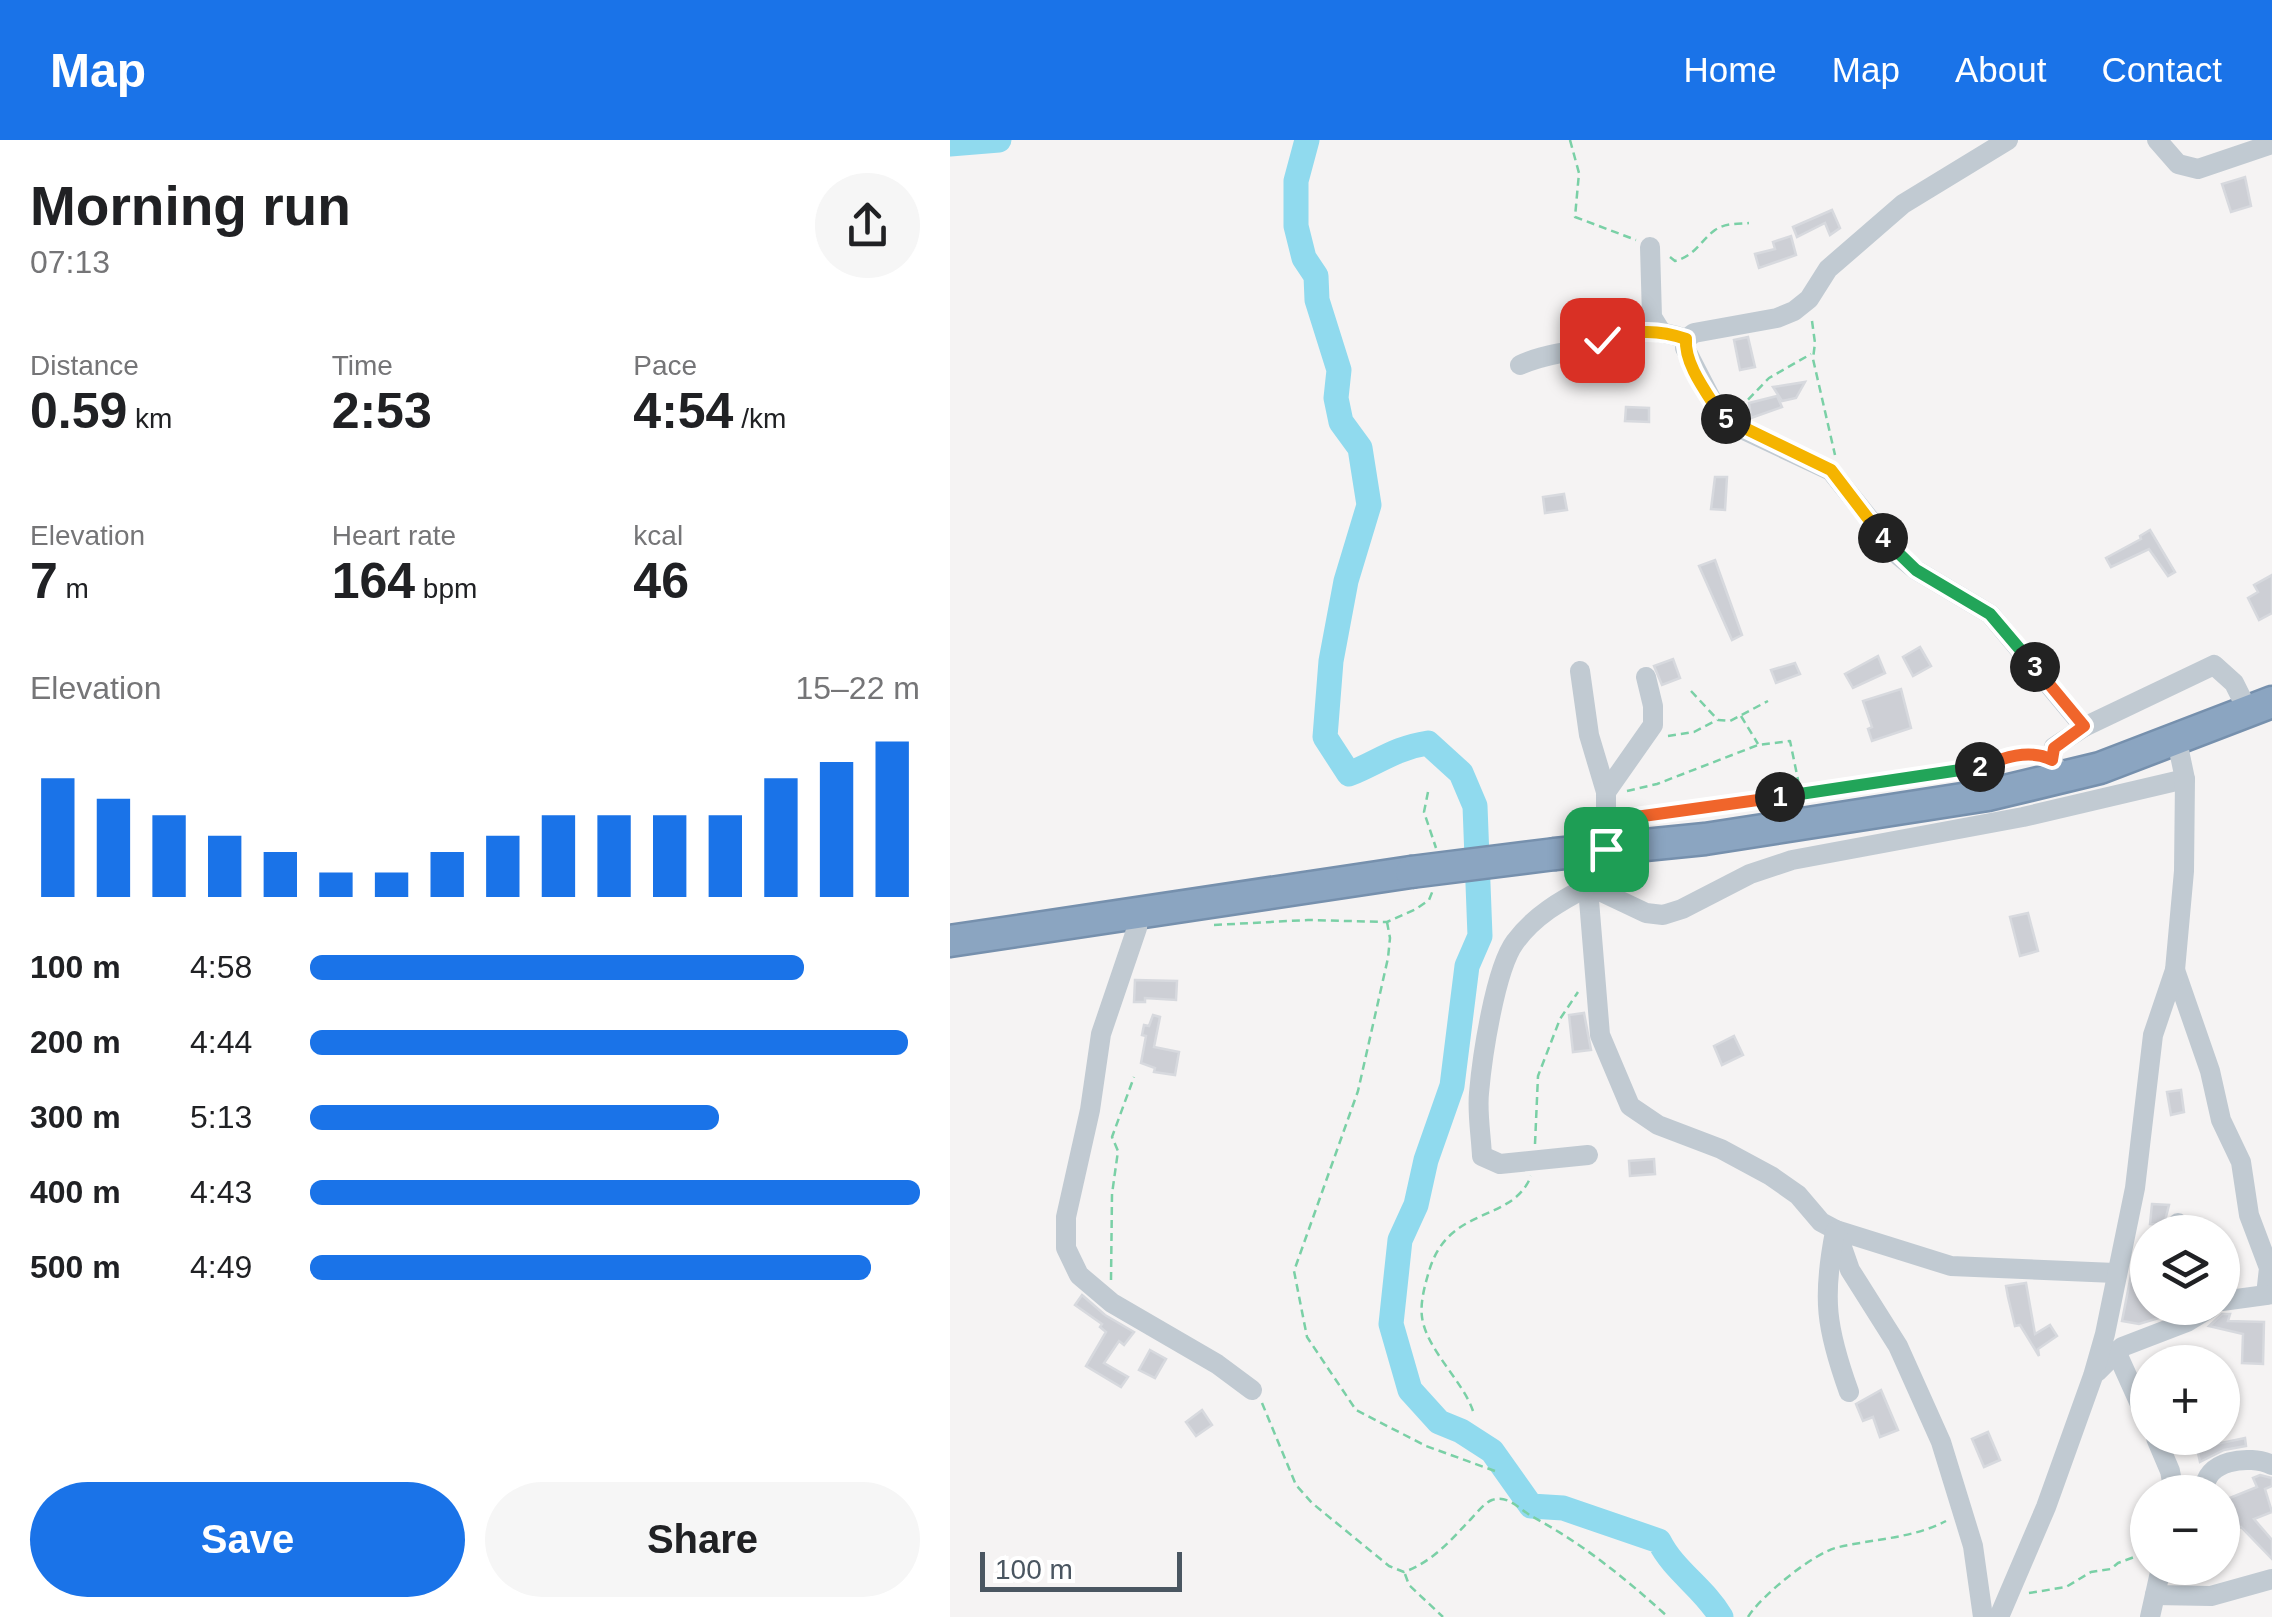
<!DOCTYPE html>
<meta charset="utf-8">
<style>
:root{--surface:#fff;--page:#f6f6f6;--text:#202124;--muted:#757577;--accent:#1a73e8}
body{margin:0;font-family:Helvetica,sans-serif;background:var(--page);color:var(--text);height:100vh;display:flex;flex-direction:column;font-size:38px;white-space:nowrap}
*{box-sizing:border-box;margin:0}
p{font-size:32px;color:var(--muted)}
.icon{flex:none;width:55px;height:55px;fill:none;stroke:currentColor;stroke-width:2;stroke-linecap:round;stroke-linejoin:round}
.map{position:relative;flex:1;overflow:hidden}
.details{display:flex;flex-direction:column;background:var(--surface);width:950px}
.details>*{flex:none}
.fabs{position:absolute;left:1180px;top:1075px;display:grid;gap:20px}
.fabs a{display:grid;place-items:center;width:110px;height:110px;border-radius:50%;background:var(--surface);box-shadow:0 2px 8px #0004;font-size:50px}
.scale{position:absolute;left:30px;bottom:25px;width:202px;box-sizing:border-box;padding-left:10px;border:5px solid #4a5661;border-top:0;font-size:28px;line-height:35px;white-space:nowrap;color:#4a5661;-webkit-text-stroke:8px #fff;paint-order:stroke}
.pin{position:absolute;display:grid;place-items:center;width:85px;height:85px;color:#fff;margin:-42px;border-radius:20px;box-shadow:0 5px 15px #0006}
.km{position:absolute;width:50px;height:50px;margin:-25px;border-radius:50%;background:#222;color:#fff;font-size:28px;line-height:50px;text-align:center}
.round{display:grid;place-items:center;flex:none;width:105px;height:105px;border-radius:52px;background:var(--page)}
.headline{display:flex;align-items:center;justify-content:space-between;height:170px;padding:0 30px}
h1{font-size:55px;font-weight:700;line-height:75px}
.figures{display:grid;grid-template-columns:repeat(3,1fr);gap:15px;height:170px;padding:10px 30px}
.figures div{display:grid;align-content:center}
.figures b{font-size:50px;font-weight:700}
.figures small{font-size:28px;font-weight:400}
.figures p{font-size:28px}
.chart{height:280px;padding:20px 30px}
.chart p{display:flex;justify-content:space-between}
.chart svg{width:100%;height:180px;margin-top:10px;stroke:var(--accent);stroke-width:6}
.primary-button{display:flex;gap:20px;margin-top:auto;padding:20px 30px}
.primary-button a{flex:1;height:115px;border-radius:60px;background:var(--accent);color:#fff;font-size:40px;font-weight:700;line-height:115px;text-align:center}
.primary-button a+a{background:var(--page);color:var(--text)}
ul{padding:0 30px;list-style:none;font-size:32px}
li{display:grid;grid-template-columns:160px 120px 1fr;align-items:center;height:75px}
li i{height:25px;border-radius:12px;background:var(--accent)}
header{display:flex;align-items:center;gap:60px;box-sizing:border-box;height:140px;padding:0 50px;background:var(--accent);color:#fff}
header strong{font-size:48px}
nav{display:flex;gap:55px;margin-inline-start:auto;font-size:35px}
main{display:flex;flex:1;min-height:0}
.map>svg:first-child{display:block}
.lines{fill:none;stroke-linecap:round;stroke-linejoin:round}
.river{stroke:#90daee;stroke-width:25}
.building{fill:#cdcfd5;stroke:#d7d9de;stroke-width:2.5}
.highway-casing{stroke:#7690ad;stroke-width:35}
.path{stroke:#7ad0a6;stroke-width:2.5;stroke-dasharray:8 5;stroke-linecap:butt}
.minor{stroke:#c1cad2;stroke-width:20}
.highway{stroke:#8ba5c1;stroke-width:30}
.highway-bridge-casing{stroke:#7690ad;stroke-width:35;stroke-linecap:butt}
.highway-bridge{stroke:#8ba5c1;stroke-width:30}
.split-1-casing{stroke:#fff;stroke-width:20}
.split-2-casing{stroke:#fff;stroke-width:20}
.split-3-casing{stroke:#fff;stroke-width:20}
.split-4-casing{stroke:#fff;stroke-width:20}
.split-5-casing{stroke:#fff;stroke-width:20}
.split-6-casing{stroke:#fff;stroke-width:20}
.split-1{stroke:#f0652b;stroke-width:12}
.split-2{stroke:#22a559;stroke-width:12}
.split-3{stroke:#f0652b;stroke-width:12}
.split-4{stroke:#22a559;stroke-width:12}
.split-5{stroke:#f5b400;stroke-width:12}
.split-6{stroke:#f5b400;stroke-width:12}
</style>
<header>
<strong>Map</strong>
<nav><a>Home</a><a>Map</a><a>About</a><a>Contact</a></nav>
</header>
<main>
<section class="details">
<div class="headline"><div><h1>Morning run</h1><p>07:13</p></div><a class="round"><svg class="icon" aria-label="share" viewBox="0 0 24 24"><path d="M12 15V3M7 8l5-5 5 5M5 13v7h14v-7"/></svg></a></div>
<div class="figures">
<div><p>Distance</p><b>0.59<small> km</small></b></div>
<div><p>Time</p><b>2:53</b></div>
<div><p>Pace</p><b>4:54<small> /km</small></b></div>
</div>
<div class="figures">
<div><p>Elevation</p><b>7<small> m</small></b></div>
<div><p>Heart rate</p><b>164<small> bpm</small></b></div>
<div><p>kcal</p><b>46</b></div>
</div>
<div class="chart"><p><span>Elevation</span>15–22 m</p>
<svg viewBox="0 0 160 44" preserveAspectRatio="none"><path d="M5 44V15M15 44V20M25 44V24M35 44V29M45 44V33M55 44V38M65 44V38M75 44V33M85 44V29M95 44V24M105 44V24M115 44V24M125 44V24M135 44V15M145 44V11M155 44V6"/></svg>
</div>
<ul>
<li><b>100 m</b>4:58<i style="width:81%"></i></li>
<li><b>200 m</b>4:44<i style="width:98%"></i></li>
<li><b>300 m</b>5:13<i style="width:67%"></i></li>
<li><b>400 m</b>4:43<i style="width:100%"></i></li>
<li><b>500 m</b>4:49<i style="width:92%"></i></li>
</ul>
<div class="primary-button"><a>Save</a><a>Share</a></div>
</section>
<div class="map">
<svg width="1322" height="1477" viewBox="0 0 1322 1477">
<rect width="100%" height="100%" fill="#f5f3f3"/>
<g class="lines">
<!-- river -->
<g class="river">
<path d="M 357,0 L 346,41 L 346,86 L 354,118 L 366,136 L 367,160 L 389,230 L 386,258 L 391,282 L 410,308 L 419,365 L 396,441 L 381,521 L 375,597 L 399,634 C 429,622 445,608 478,603 L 511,633 L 525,666 L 530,796 L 517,826 L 502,946 L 476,1020 L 466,1065 L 450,1100 L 441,1184 L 460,1250 L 489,1282 L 511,1291 L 542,1311 L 581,1366 L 613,1368 L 709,1401 C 724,1431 754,1448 771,1477"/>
<polyline points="0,4 49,0"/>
</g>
</g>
<!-- building -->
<g class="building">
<polygon points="1295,37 1301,66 1281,72 1272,44"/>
<polygon points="882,70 890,88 880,95 875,83 847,97 843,87"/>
<polygon points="841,96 846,115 809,128 805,114 825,109 823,102"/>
<polygon points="798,197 805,227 790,230 784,200"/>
<polygon points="855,242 846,258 832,261 823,247"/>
<polygon points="827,256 832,267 801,278 799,263"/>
<polygon points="676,267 699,268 699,282 675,281"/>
<polygon points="765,337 777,337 775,370 761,369"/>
<polygon points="614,354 617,370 595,373 593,357"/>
<polygon points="1200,390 1225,432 1218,436 1199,409 1161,427 1156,418 1191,399 1190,396"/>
<polygon points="765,420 792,495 782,500 749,426"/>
<polygon points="1322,435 1322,473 1309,480 1298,458 1308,452 1304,445"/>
<polygon points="970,507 981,526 963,536 953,517"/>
<polygon points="928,516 935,533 903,548 895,534"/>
<polygon points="723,519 730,538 712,545 704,526"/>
<polygon points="845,523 850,534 826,543 821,530"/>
<polygon points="951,549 961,588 922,601 918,589 922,587 913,561"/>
<polygon points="1078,773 1088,811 1070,816 1060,777"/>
<polygon points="185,840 227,841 226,860 195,858 195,862 184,862"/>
<polygon points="634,873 641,910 623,912 619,875"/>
<polygon points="203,875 210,877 204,907 229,912 225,935 204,932 205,928 191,923 196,896 192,895 194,885 199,886"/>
<polygon points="784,896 793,915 772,925 764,906"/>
<polygon points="1231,950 1234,972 1221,975 1217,952"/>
<polygon points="704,1019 705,1034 680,1036 679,1021"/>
<polygon points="1202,1064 1219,1065 1214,1085 1200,1084"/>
<polygon points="1182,1130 1198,1131 1198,1168 1212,1168 1212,1177 1189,1184 1172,1181"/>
<polygon points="1076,1143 1085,1194 1100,1185 1107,1196 1088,1209 1089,1216 1070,1185 1065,1186 1058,1157 1056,1146"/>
<polygon points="132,1155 155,1175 184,1192 174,1205 169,1201 154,1223 178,1237 171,1247 136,1226 156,1192 150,1187 152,1184 125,1165"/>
<polygon points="1272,1174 1280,1174 1278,1181 1314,1182 1313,1224 1292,1223 1293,1194 1259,1186"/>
<polygon points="200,1210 216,1219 205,1238 189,1230"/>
<polygon points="931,1250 948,1290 930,1297 923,1277 913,1281 906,1264"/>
<polygon points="252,1270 262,1285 246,1296 236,1282"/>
<polygon points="1038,1292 1050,1320 1034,1327 1022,1299"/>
<polygon points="1295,1298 1296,1306 1274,1310 1250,1322 1247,1308"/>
<polygon points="1310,1335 1322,1338 1322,1346 1315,1349 1322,1372 1304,1379 1322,1400 1322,1419 1291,1387 1284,1390 1281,1382 1272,1385 1272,1361 1307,1347 1303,1338"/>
</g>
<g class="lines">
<defs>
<g id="highway">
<polyline points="605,714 755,699 1038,655 1150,628 1322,562"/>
<polyline points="0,801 461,732"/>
</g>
</defs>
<!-- highway casing -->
<use href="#highway" class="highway-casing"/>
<!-- path -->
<g class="path">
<polyline points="620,0 629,33 625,77 686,100"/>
<path d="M 720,117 L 725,121 C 745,116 751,100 765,90 C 775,83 788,84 799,83"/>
<polyline points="862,181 865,203 863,219 885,315"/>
<polyline points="789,269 819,238 861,214"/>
<polyline points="741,551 768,580 780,581 818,561"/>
<polyline points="791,576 808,604"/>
<polyline points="718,596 744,592 767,580"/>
<polyline points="677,651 707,644 808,605 840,601 851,654"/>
<polyline points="478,652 474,672 486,708"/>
<polyline points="671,679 1025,629 1053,618 1087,613"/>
<polyline points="437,782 440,798 438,818 408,951 344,1131 357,1197 406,1270 476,1306 545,1331"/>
<polyline points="264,785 358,780 437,782 466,769 479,760 483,750"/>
<polyline points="585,1004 588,936 610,879 628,852"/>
<polyline points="161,1140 162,1054 168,1011 162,997 184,937"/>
<path d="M 312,1263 L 346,1345 L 362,1363 L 439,1426 L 454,1432 C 482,1422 500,1401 520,1380 C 526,1374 534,1363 542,1360 C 558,1354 570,1370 583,1377 C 633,1404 675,1438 718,1477"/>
<path d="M 523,1271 C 513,1241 476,1209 472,1177 C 470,1162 475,1145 479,1131 C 499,1064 562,1084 581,1036"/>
<polyline points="455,1434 459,1445 493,1477"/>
<polyline points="1079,1453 1116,1447 1141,1432 1161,1429 1168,1423 1198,1412"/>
<path d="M 798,1477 C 810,1457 864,1412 889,1407 C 924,1399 964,1398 996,1381"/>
</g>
<!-- minor -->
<g class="minor">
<polyline points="1058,0 953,64 878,129 859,159 844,171 827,178 744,193 736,199 735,208 769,274 783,285 881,331 949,416 966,430 1040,474 1134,587"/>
<polyline points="1207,0 1228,24 1248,29 1322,4"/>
<polyline points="700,107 702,177 710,190"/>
<path d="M 570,225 C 594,214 612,214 638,207 C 679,196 690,183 736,199"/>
<polyline points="630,531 639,595 656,652 656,709"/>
<polyline points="1110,639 1102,619 1104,607 1134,587 1264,525 1284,543 1299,573"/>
<polyline points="656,652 703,585 703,566 696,537"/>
<polyline points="635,711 650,895 680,966 708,985 771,1009 821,1036 848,1055 871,1082 886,1090 1001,1126 1165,1133"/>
<polyline points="188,775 187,788 151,894 140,970 116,1077 116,1108 129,1135 162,1163 267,1224 302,1250"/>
<polyline points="1225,830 1260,931 1271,980 1291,1022 1299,1075 1319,1128 1316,1155 1322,1154"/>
<path d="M 638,1015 L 550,1024 L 532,1016 C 531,995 527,973 529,953 C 532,918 545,829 565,802 C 584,776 610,761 639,746 L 696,773 L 713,775 L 732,769 L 800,734 L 842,720 L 1073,677 L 1235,639"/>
<polyline points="886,1090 900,1130 948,1206 991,1302 1023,1406 1033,1477"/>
<path d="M 885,1092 C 872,1158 876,1188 899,1252"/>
<polyline points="1228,1092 1228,1083"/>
<polyline points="1272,1161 1316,1155"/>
<polyline points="1166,1211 1198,1282"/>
<polyline points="1147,1232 1172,1207 1237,1182 1260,1168"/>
<polyline points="1206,1298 1220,1331 1224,1352"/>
<path d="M 1255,1352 C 1252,1320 1300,1314 1322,1325"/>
<polyline points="1205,1455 1261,1456 1322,1439"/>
<polyline points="1049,1477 1096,1367 1143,1236 1155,1194 1185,1048 1203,895 1225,830 1234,731 1235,639 1227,601"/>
<polyline points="1200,1477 1211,1428"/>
</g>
<!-- highway -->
<use href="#highway" class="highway"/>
<defs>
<polyline id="highway-bridge" points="461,732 605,714"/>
</defs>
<!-- highway-bridge casing -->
<use href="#highway-bridge" class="highway-bridge-casing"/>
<!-- highway-bridge -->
<use href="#highway-bridge" class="highway-bridge"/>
</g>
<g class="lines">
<defs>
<polyline id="split-1" points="656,709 657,681 830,657"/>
<polyline id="split-2" points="830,657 1030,627"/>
<path id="split-3" d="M 1030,627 C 1053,618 1079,608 1102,620 L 1104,608 L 1134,586 L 1085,527"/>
<polyline id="split-4" points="933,398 966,430 1040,474 1085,527"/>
<polyline id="split-5" points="776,279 881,330 933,398"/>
<path id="split-6" d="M 652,200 C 682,191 705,188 736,199 C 734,224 757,253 770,274 L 776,279"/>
</defs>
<!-- split-1 casing -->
<use href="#split-1" class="split-1-casing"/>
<!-- split-2 casing -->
<use href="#split-2" class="split-2-casing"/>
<!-- split-3 casing -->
<use href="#split-3" class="split-3-casing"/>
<!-- split-4 casing -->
<use href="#split-4" class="split-4-casing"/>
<!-- split-5 casing -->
<use href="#split-5" class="split-5-casing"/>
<!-- split-6 casing -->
<use href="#split-6" class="split-6-casing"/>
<!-- split-1 -->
<use href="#split-1" class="split-1"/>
<!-- split-2 -->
<use href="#split-2" class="split-2"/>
<!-- split-3 -->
<use href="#split-3" class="split-3"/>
<!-- split-4 -->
<use href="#split-4" class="split-4"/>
<!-- split-5 -->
<use href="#split-5" class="split-5"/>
<!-- split-6 -->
<use href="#split-6" class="split-6"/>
</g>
</svg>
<div class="fabs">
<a><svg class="icon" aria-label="layers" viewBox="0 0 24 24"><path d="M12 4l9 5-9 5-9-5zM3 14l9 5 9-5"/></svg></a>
<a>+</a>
<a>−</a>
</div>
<div class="scale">100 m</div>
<div class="pin" style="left:656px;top:709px;background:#1e9e55"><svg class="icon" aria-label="arrive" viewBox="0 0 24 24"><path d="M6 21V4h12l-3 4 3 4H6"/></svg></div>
<div class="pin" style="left:652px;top:200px;background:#d93025"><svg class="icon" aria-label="check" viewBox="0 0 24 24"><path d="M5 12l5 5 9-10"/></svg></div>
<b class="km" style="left:830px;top:657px">1</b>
<b class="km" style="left:1030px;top:627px">2</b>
<b class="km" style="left:1085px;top:527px">3</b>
<b class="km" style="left:933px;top:398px">4</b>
<b class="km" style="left:776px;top:279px">5</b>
</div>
</main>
